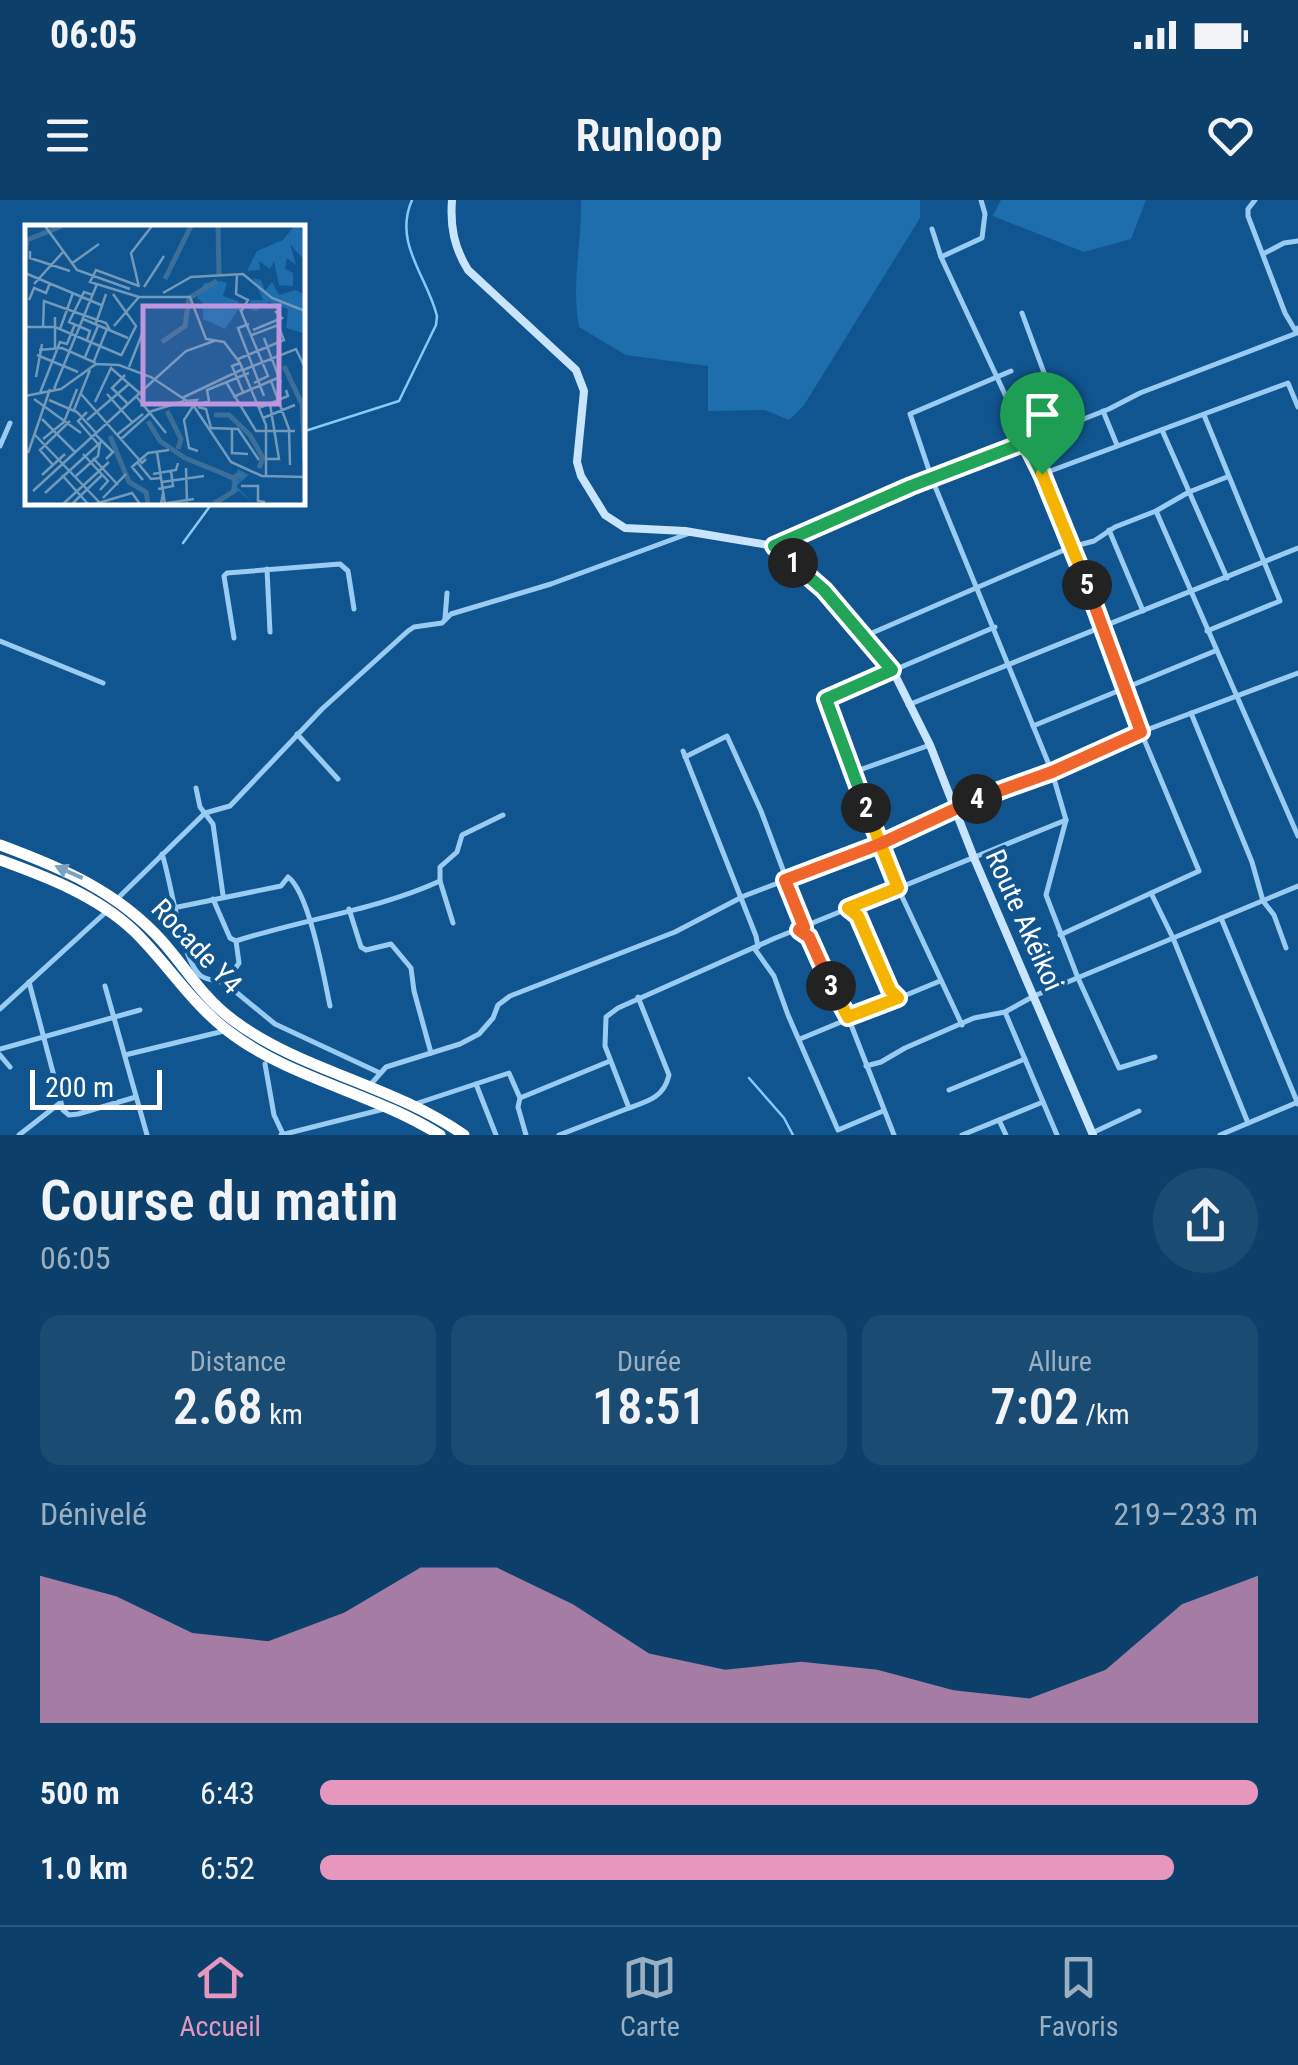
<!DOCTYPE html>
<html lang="fr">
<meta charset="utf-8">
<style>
:root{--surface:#0c406b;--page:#1a4b73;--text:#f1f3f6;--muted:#9aafc1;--line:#2c597e;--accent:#e797bd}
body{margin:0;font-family:"Roboto Condensed",sans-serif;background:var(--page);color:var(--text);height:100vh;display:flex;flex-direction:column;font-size:38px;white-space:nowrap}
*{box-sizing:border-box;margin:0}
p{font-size:32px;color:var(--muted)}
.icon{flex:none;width:55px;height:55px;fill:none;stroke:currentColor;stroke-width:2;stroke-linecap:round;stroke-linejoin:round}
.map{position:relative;height:935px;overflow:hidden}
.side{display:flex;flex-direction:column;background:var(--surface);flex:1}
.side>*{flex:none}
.scale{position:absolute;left:30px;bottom:25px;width:132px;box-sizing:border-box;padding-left:10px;border:5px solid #fff;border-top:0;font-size:28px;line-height:35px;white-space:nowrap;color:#fff;-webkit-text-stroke:8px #10558f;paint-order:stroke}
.pin{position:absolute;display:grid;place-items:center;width:85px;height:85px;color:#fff;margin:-102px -42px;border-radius:50% 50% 50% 0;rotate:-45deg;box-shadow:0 0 10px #0007}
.pin .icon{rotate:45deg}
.km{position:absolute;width:50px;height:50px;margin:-25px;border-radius:50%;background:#222;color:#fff;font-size:28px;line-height:50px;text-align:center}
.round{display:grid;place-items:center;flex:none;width:105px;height:105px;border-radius:52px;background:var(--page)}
.overview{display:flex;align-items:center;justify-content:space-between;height:170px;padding:0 40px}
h1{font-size:55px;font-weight:600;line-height:75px}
.figures{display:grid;grid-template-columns:repeat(3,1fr);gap:15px;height:170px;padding:10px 40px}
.figures div{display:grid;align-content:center;border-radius:20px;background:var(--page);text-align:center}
.figures b{font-size:50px;font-weight:600}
.figures small{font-size:28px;font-weight:400}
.figures p{font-size:28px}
.chart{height:280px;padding:20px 40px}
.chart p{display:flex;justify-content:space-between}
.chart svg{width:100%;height:180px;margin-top:10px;fill:var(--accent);opacity:.7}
ul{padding:0 40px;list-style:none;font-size:32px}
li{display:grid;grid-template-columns:160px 120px 1fr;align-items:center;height:75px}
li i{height:25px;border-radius:12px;background:var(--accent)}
.status{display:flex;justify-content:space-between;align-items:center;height:70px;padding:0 50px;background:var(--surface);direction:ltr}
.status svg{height:28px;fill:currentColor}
header{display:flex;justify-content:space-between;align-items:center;height:130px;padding:0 40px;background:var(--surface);font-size:45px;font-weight:600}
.tabs{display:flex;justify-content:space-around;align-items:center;height:140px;border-top:2px solid var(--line);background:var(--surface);font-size:28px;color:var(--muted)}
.tabs a{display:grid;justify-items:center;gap:5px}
.tabs .on{color:var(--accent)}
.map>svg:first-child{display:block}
.green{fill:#1e6ead}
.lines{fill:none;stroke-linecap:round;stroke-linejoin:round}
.stream{stroke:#8ac8f7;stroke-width:2.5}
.street{stroke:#99cbf3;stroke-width:5}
.secondary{stroke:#c8e5fd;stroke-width:8}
.highway{stroke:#fff;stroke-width:11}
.oneway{fill:#7ca2c1}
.split-1-casing{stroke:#fff;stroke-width:20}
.split-2-casing{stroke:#fff;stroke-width:20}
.split-3-casing{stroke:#fff;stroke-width:20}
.split-4-casing{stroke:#fff;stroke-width:20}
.split-5-casing{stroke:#fff;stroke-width:20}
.split-6-casing{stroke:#fff;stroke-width:20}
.split-1{stroke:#22a559;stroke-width:12}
.split-2{stroke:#22a559;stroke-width:12}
.split-3{stroke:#f5b400;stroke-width:12}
.split-4{stroke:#f0652b;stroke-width:12}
.split-5{stroke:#f0652b;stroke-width:12}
.split-6{stroke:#f5b400;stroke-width:12}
.labels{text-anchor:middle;stroke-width:8;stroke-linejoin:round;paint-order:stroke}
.street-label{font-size:28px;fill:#fff;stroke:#10558f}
.inset-river{fill:none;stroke:#3b6e99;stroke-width:5}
.inset-road{fill:none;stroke:#7099bc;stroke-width:2.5}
.view{fill:#bd96df;fill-opacity:0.15;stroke:#bd96df;stroke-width:5}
.inset-edge{fill:none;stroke:#fff;stroke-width:5}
</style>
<div class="status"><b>06:05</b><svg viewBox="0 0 49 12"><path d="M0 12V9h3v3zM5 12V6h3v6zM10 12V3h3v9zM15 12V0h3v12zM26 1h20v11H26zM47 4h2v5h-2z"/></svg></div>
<header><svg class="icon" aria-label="menu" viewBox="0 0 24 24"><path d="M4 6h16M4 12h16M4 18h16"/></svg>Runloop<svg class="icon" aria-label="heart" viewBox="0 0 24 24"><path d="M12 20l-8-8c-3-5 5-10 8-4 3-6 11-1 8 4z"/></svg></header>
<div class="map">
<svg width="1298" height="935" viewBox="0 0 1298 935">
<rect width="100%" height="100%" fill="#10558f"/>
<!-- green -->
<g class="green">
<path d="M 581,0 L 920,0 L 920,18 L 804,205 L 789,220 L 765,210 L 708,211 L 708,166 L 626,155 L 579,127 C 571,84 582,44 581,0 Z"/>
<polygon points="1001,0 1146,0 1131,39 1084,52 993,16"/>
</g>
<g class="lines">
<!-- stream -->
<g class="stream">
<path d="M 302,232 L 399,201 L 436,125 L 437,116 C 427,76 393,43 412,0"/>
<polyline points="183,343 213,302"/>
<polyline points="749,878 784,918 793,935"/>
</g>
<!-- street -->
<g class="street">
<polyline points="1255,0 1248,9 1248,16 1285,113 1295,130"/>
<polyline points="932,29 941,57 1042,274 1105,427 1141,532 1199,671 1060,735"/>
<polyline points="1263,54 1284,43 1298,41"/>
<polyline points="941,57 982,38 985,14 981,0"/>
<polyline points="1022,113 1064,227"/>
<polyline points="1011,171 910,214 932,279 1052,572 1066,620 1046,695 1078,778 1119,868 1155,857"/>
<polyline points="1103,211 1117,245"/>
<polyline points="1204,215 1280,401 1207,431"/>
<polyline points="1162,230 1227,378"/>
<polyline points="0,246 10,223"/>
<polyline points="1042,274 1288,183 1298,207"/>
<polyline points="1156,311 1298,636"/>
<polyline points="1109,330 1143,411"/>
<polyline points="774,346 911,287 1109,209 1140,193 1297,133 1298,128"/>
<polyline points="267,369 270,432"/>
<polyline points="445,419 447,393"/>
<polyline points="865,436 1071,347 1094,341 1115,327 1156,311 1189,292 1227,277"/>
<polyline points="234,438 224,376 227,373 340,364 348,371 354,409"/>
<polyline points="0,441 103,483"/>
<polyline points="908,505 1298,348"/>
<polyline points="1191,513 1252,662 1263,701 1274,715 1286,748"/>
<polyline points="1033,526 1215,451"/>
<polyline points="297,534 338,579"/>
<polyline points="930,545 851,573 898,688 962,825"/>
<polyline points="683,551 756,736 758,747"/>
<polyline points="685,557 727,536 761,611 804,726"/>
<polyline points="851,572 826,499 995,427"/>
<polyline points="196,588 200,607 213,624 223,695"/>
<polyline points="957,610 1141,532 1298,473"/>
<path d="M 162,654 C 171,679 181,761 201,776 C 207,780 218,781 225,783"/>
<polyline points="1151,693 1173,738 1248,923"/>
<polyline points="117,699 205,613 230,606 322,509 408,431 414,427 442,423 451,414 551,384 690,333"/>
<polyline points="213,699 230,738 236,741 239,763 225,783 275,824 380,873"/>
<path d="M 173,708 L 281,686 L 288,677 C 309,692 324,777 330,806"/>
<polyline points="349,709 361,747 366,750 391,744 411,768 414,791 431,853"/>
<polyline points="848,709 858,717 889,790 898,798"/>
<polyline points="1221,718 1298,904"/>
<polyline points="453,723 440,681 440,667 457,652 462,635 503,615"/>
<polyline points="799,730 809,737 836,798 848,817 894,935"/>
<path d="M 236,741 C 303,719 377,710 440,681"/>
<polyline points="754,748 774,776 788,815 838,930 883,911"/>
<polyline points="29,782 63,910 69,915 78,914 136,897"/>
<polyline points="105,786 147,935"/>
<polyline points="0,809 106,712"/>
<polyline points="1005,812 1057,935"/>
<polyline points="800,839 940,781"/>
<polyline points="0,849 140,810"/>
<polyline points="0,855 10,867"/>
<polyline points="125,855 224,831"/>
<polyline points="265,864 274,915 283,934"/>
<polyline points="866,866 881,862 905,848 974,818 1005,812 1034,796 1298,686"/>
<polyline points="371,884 386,867 460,844 479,834 493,818 498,805 510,796 675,732 744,696 881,644 954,609"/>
<polyline points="476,884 496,935"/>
<polyline points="949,890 1025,859"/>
<polyline points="520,898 610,861"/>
<polyline points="415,904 509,873 520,898 518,907 526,935"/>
<path d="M 629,908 C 649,901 664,897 669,875 L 638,797"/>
<polyline points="999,920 1006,935"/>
<polyline points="1092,933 1139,911"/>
<polyline points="19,935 60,903"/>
<polyline points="281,935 384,909"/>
<polyline points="559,935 629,908 605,846 606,817 618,808 773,739 1066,620"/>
<polyline points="962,935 1043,902"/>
<polyline points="1220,935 1298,902"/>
</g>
<!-- secondary -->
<path class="secondary" d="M 452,0 C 450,27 454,47 468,70 L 576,170 L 584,191 L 577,262 L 581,276 L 605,315 L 625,328 L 685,331 L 774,346 L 824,390 L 892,469 L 930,545 L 974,658 L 1093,935"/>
<!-- highway -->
<g class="highway">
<path d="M 0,645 C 62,668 117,691 162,741 C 186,768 203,798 233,820 C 301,871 391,884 464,935"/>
<path d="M 0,660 C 47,677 97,696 134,731 C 167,763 191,803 228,831 C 290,879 374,893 440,935"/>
</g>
</g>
<!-- one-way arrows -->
<defs><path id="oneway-solid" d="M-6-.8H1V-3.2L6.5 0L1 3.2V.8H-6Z" transform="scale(2.5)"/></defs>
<use class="oneway" href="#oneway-solid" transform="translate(69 672) rotate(-156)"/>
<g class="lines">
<defs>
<polyline id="split-1" points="793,363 774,346 911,286 1026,242 1042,274"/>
<polyline id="split-2" points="793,363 824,390 892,470 826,499 866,608"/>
<polyline id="split-3" points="831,786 848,817 898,798 890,790 858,716 848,708 898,688 866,608"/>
<polyline id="split-4" points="831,786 809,737 799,730 804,727 785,680 880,644 977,599"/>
<polyline id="split-5" points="977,599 1052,572 1141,532 1087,385"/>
<polyline id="split-6" points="1042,274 1087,385"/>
</defs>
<!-- split-1 casing -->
<use href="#split-1" class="split-1-casing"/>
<!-- split-2 casing -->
<use href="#split-2" class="split-2-casing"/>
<!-- split-3 casing -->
<use href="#split-3" class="split-3-casing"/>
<!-- split-4 casing -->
<use href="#split-4" class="split-4-casing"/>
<!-- split-5 casing -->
<use href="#split-5" class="split-5-casing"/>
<!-- split-6 casing -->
<use href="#split-6" class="split-6-casing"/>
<!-- split-1 -->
<use href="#split-1" class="split-1"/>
<!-- split-2 -->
<use href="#split-2" class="split-2"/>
<!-- split-3 -->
<use href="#split-3" class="split-3"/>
<!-- split-4 -->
<use href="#split-4" class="split-4"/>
<!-- split-5 -->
<use href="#split-5" class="split-5"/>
<!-- split-6 -->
<use href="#split-6" class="split-6"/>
</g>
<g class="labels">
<!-- street labels -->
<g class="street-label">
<text transform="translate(1025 720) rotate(66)" y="10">Route Akéikoi</text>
<text transform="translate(197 746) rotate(47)" y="10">Rocade Y4</text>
</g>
</g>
<!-- overview -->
<g transform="translate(25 25)">
<rect width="280" height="280" fill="#10558f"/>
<path d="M 269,1 L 280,1 L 280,36 L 265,19 L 271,40 L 262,33 L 260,44 L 268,48 L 268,61 L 254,60 L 249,36 L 245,44 L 234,36 L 235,45 L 222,46 L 232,26 L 258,15 ZM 228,53 L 236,55 L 240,66 L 247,57 L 254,70 L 271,65 L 280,70 L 278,108 L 261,103 L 263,84 L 244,77 L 231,86 L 222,83 L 226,75 L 238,75 ZM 196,56 L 202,58 L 198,71 L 213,76 L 214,83 L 200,104 L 178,94 L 178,78 L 172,73 L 179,58 ZM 161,232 L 209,252 L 213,244 L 224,250 L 211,261 L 229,279 L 214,266 L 180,279 L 206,267 L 207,256 Z" fill="#1e6ead"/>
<path class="inset-river" d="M 193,1 L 194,49M 0,35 L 2,15 L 37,1M 140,54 L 166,1M 137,117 L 160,101 L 164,73 L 192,56M 259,141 L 277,179 L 280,236M 142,186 L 156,214 L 153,224M 189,190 L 204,190 L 225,210 L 238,233 L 234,243M 123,196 L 135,216 L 160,233 L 209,253M 85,211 L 104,257 L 121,267 L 123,279M 189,279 L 209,266 L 211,251 L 220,250"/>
<path class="inset-road" d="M 20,1 L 52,45 L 105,64M 5,26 L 5,33 L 45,46M 46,39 L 74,19M 0,48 L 76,80M 212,50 L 211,69 L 223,75 L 216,87M 9,59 L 38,27M 114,61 L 71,45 L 65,57 L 114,72 L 165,72 L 181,114 L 199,117 L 215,138 L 241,200 L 241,251M 114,62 L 106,28 L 127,1M 119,62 L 139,31M 138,68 L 166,52 L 218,49 L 247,73 L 280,86M 88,69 L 111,101 L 96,131M 4,75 L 9,63 L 21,68 L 25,58M 215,84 L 243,151 L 229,158M 30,92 L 30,124M 58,94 L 103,113M 71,98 L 81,69M 224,99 L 213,103 L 239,171M 89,101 L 114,72M 0,102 L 30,102 L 96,130M 18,102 L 19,76 L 81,98 L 85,105M 35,104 L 48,68M 228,105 L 257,93 L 250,86M 239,113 L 256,158M 62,115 L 65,106 L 44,97 L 59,67 L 68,70M 14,125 L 37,123 L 71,138M 12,130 L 53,147M 60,132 L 73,101M 213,134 L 259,115 L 253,100 L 227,110M 69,136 L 82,104M 215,138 L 207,141 L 218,167M 104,142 L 119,104M 218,145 L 271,124 L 280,143M 100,150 L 87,163 L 103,179M 11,152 L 17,119M 130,154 L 161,126 L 189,116M 246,156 L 264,204 L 265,240M 201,157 L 231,206 L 270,206M 29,164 L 72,59M 15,168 L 35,117 L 42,119 L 50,99M 56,169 L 117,238 L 121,234M 82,169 L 107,197M 0,171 L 36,164 L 71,139 L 94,140 L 126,152 L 168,180 L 206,237 L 237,251 L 280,252M 111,171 L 141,208M 208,172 L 255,152M 157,173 L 218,144M 9,174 L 56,208M 24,175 L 52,187 L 71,208M 161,176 L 172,175 L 159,195 L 164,223 L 173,226M 70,177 L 86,143 L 119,172M 173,180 L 184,176 L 182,165 L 224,148M 173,182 L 181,184 L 186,203 L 213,204 L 234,235M 234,183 L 263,171 L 261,165M 49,185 L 65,145M 62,187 L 53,196 L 73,219M 124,187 L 159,176M 238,193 L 270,180M 17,194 L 51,228M 62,195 L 104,159M 207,204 L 207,228 L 223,229M 70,209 L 88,227 L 81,234M 93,209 L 118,189M 10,210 L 76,279M 18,214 L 39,197 L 52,164M 95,215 L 125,188M 132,227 L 140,279M 3,228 L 25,164M 58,229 L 83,256 L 75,265M 68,233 L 93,260M 242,234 L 254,234 L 245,179M 112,237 L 126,254 L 136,253M 28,240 L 15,225 L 45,196M 161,243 L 162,278M 128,249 L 151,245 L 153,238M 17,250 L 40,229M 37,250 L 63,279M 51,251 L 73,231 L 75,218M 118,255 L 107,242 L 123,228 L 144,225M 137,257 L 179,251M 216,261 L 233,261 L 233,276 L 240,277M 133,264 L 148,261 L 146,246M 8,266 L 129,155M 20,268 L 77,216M 138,268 L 136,279 L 169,274M 78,273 L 101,249M 48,278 L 77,250M 38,279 L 84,237M 70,279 L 107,268 L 115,279"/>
<path class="view" d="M 118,81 L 254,81 L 254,179 L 118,179 Z"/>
<rect width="280" height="280" class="inset-edge"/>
</g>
</svg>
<div class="scale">200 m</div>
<div class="pin" style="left:1042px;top:274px;background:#1e9e55"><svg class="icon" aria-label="arrive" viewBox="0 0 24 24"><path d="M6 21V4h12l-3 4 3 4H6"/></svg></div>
<b class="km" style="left:793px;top:363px">1</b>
<b class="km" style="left:866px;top:608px">2</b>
<b class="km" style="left:831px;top:786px">3</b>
<b class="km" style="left:977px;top:599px">4</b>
<b class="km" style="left:1087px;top:385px">5</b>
</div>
<section class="side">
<div class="overview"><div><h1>Course du matin</h1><p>06:05</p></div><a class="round"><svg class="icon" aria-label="share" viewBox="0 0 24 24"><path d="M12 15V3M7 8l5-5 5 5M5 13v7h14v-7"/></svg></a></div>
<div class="figures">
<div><p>Distance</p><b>2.68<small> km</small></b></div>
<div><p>Durée</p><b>18:51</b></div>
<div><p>Allure</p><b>7:02<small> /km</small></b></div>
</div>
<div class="chart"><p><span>Dénivelé</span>219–233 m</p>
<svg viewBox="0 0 160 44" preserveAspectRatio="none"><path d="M0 44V8L10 13L20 22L30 24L40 17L50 6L60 6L70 15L80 27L90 31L100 29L110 31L120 36L130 38L140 31L150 15L160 8V44z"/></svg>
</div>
<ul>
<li><b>500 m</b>6:43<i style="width:100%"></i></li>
<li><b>1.0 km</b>6:52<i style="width:91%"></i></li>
</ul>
</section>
<nav class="tabs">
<a class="on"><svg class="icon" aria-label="home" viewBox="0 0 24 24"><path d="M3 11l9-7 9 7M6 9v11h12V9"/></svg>Accueil</a>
<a><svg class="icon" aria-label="map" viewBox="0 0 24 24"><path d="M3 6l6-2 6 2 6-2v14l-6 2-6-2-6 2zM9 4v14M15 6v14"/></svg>Carte</a>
<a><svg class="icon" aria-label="saved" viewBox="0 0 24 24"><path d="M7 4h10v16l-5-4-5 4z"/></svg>Favoris</a>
</nav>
